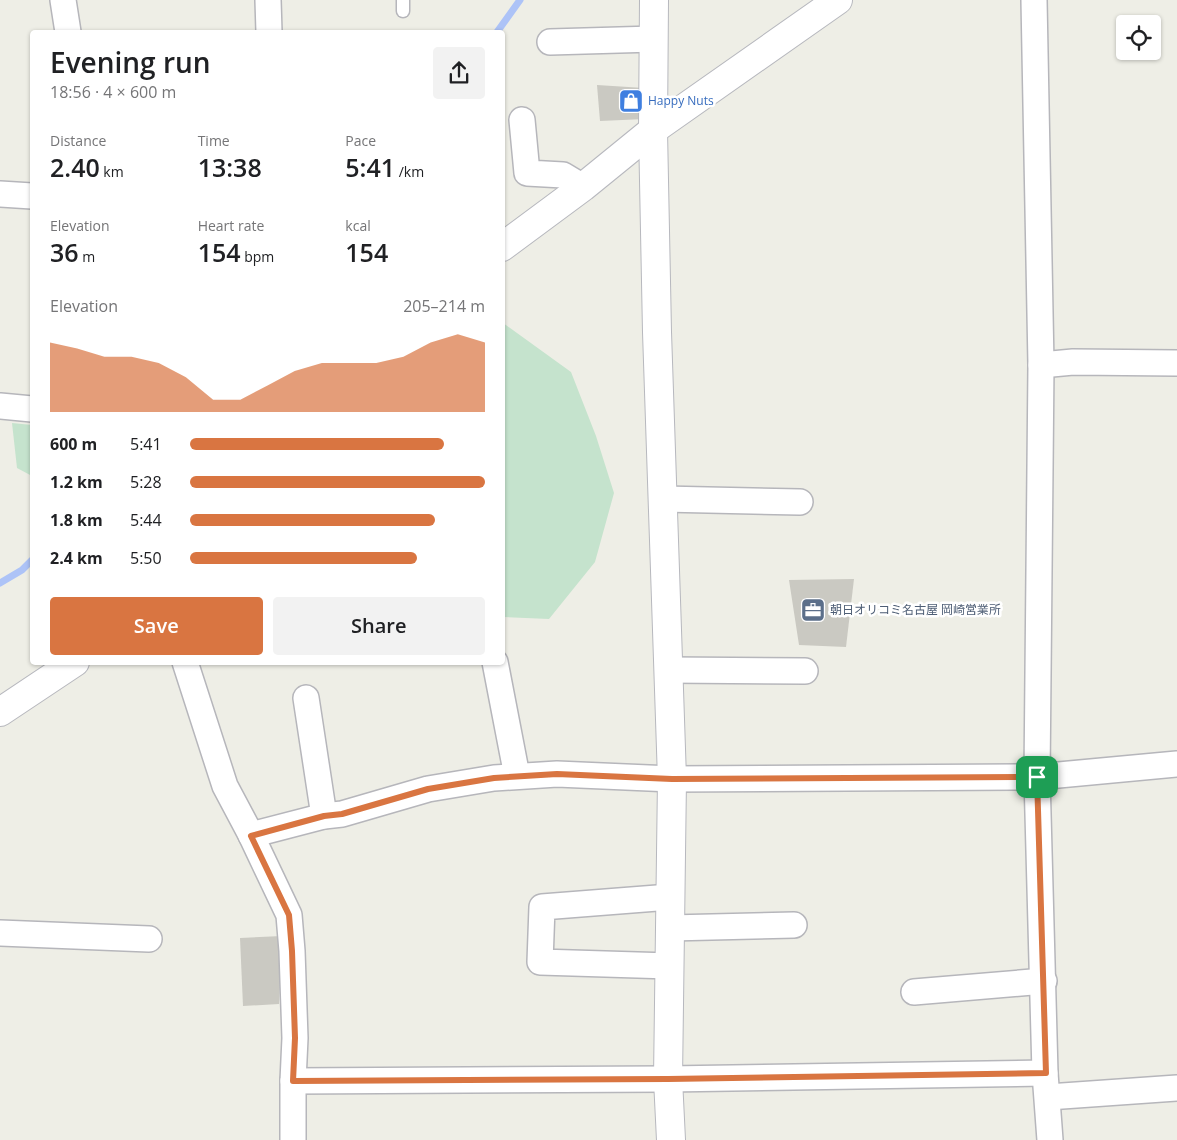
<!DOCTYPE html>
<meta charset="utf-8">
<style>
:root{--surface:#fff;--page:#f2f2f2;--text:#202124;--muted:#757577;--accent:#d97541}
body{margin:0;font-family:"Open Sans","Noto Sans JP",sans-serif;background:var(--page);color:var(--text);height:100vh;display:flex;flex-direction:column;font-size:19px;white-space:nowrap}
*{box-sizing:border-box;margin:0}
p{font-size:16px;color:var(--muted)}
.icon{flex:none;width:28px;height:28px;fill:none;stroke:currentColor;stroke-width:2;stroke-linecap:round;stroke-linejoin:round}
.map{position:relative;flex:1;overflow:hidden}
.panel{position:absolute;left:30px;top:30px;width:475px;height:635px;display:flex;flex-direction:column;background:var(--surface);border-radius:5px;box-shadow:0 1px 4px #0004}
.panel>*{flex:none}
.tools{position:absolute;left:1116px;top:15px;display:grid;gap:10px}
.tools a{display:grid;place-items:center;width:45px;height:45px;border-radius:5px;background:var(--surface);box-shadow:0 1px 4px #0004;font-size:25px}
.pin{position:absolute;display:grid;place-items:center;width:42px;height:42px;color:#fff;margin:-21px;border-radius:10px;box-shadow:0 2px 8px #0006}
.round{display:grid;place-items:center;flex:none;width:52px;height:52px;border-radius:5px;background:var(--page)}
.headline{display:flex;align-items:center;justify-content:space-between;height:85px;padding:0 20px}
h1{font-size:28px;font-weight:600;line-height:38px}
.metrics{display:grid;grid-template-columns:repeat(3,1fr);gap:8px;height:85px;padding:5px 20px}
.metrics div{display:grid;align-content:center}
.metrics b{font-size:25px;font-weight:600}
.metrics small{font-size:14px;font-weight:400}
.metrics p{font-size:14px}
.chart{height:140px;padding:10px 20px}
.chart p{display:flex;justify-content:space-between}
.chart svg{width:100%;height:90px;margin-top:5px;fill:var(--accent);opacity:.7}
.button{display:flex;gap:10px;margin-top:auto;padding:10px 20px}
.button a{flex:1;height:58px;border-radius:5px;background:var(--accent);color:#fff;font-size:20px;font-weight:600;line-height:58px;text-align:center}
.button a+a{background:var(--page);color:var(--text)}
ul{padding:0 20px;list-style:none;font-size:16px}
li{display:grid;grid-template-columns:80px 60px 1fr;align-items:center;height:38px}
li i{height:12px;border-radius:6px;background:var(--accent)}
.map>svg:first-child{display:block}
.green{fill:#c5e3cd}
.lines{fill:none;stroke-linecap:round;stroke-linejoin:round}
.stream{stroke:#adc3f7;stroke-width:7}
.building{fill:#cac9c2}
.lane-casing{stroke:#b6b6bb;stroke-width:15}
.street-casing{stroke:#b6b6bb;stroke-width:28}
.secondary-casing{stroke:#b7b8be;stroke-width:30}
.lane{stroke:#fff;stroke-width:12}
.street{stroke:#fff;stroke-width:25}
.secondary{stroke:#fff;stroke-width:28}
.route-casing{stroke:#fff;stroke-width:10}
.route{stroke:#d97541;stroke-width:6}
.labels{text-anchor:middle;stroke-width:5;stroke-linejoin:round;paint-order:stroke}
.shop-label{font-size:12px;fill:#366cbe;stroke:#fff;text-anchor:start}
.service-label{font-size:12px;fill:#4e5e75;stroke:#fff;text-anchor:start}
</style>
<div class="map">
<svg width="1177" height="1140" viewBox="0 0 1177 1140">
<rect width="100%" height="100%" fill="#eeeee6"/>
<!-- green -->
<g class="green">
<polygon points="503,323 571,372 596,436 614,493 595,562 549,619 503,617 502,510 504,501 502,500"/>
<polygon points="12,423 32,425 32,476 17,468"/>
</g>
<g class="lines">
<!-- stream -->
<g class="stream">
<polyline points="497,32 520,0"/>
<polyline points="0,583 22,570 32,560"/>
</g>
</g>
<!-- building -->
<g class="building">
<polygon points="597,85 644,88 645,119 600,121"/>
<polygon points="854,579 846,647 799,645 789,580"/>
<polygon points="282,936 279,1004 243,1006 240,938"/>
</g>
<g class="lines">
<defs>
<polyline id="lane" points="403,0 403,11"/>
<g id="street">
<polyline points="63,0 68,32"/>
<polyline points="268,0 269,32"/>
<polyline points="1034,0 1041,365 1037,777 1045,1073 1050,1140"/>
<polyline points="550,42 654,39"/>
<polyline points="522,120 527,173 563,175 583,187"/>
<polyline points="0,194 32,196"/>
<polyline points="1041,365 1073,362 1177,363"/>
<polyline points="0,406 32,409"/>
<polyline points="663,499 800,502"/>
<polyline points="185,662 225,786 251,835 289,915 292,951 295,1038 293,1081 293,1140"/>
<polyline points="495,662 517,776"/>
<polyline points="668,670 805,671"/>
<polyline points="306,698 324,816"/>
<polyline points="251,835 324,816 342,814 428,789 494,778 557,774 672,779 1037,777 1177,764"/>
<polyline points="670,928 794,925"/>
<polyline points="0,933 149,939"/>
<polyline points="670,966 540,962 542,907 670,897"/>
<polyline points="914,992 1044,981"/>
<polyline points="293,1081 668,1079 1045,1073"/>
<polyline points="1048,1097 1177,1088"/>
</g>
<g id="secondary">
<polyline points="654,0 653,130 657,332 672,779 668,1079 671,1140"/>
<polyline points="502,247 583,187 653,130 838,0"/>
<polyline points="0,712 75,662"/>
</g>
</defs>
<!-- lane casing -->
<use href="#lane" class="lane-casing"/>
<!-- street casing -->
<use href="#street" class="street-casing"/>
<!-- secondary casing -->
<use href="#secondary" class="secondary-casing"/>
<!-- lane -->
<use href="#lane" class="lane"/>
<!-- street -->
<use href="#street" class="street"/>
<!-- secondary -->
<use href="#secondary" class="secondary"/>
</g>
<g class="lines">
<defs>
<polygon id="route" points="557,774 672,779 1037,777 1046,1073 668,1079 293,1081 295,1038 292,951 289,915 251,836 324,816 342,814 428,789 494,778"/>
</defs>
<!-- route casing -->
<use href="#route" class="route-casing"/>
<!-- route -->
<use href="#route" class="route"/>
</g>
<!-- icons -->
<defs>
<symbol id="shop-square" viewBox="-11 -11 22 22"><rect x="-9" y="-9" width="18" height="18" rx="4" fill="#3f7fe0" stroke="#fff"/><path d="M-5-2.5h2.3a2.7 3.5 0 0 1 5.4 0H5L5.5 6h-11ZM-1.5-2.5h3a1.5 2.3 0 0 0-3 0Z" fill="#fff"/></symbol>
<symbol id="office-square" viewBox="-11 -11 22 22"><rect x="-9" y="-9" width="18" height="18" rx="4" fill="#5c6f8a" stroke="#fff"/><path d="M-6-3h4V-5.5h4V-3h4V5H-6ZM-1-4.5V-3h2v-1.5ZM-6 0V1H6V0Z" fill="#fff"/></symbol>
</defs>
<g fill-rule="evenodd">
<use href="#shop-square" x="617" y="87" width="28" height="28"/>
<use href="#office-square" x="799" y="596" width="28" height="28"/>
</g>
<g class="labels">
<!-- shop labels -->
<g class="shop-label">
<text x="648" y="105">Happy Nuts</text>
</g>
<!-- service labels -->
<g class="service-label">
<text x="830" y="614">朝日オリコミ名古屋 岡崎営業所</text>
</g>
</g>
</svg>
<div class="tools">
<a><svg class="icon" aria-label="locate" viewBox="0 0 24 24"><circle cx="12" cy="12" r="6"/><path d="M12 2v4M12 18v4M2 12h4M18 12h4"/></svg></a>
</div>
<div class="pin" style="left:1037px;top:777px;background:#1e9e55"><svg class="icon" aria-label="arrive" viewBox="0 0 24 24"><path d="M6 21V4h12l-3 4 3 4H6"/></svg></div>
<section class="panel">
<div class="headline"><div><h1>Evening run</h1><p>18:56 · 4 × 600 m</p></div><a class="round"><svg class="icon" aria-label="share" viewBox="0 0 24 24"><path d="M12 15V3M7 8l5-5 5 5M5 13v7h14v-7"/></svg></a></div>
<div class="metrics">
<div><p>Distance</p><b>2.40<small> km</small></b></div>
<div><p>Time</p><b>13:38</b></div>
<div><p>Pace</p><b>5:41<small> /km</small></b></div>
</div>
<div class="metrics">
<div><p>Elevation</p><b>36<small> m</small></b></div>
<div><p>Heart rate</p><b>154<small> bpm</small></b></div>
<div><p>kcal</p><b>154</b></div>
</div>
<div class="chart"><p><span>Elevation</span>205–214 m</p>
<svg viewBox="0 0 160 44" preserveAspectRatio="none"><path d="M0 44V10L10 13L20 17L30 17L40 20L50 27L60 38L70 38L80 31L90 24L100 20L110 20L120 20L130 17L140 10L150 6L160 10V44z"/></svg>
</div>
<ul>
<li><b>600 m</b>5:41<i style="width:86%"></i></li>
<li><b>1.2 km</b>5:28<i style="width:100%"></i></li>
<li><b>1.8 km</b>5:44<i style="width:83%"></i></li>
<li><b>2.4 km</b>5:50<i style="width:77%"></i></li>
</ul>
<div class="button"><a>Save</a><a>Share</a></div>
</section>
</div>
